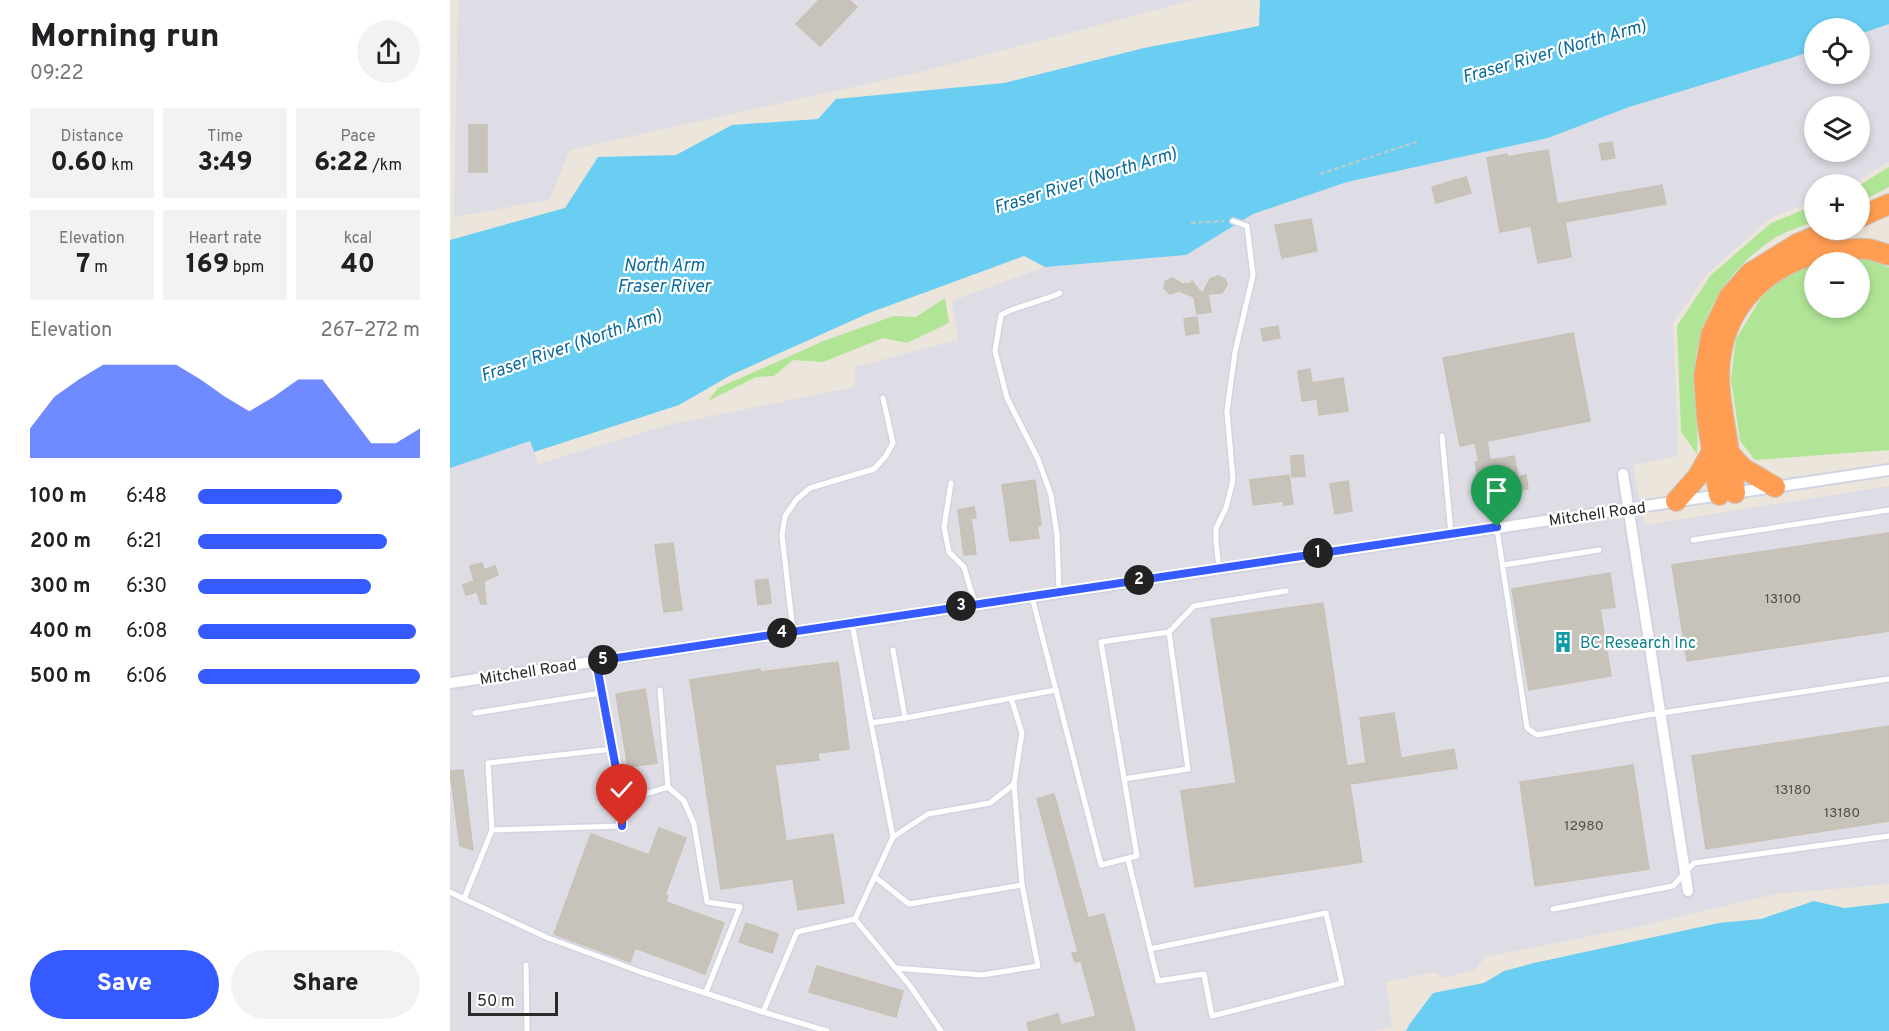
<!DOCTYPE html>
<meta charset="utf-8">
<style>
:root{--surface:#fff;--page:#f2f2f2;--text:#202124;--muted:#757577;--accent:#355aff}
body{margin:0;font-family:Overpass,sans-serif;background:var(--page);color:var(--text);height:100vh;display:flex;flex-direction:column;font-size:22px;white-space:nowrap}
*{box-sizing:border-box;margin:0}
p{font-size:20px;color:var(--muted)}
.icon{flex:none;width:33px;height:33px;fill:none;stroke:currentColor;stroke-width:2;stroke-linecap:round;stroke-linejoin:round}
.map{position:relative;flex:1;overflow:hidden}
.sheet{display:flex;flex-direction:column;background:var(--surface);width:450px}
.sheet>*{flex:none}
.fabs{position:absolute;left:1354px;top:18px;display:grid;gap:12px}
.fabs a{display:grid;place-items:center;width:66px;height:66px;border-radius:50%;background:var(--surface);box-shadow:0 3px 9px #0003;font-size:30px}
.scale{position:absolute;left:18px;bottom:15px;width:90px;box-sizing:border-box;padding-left:6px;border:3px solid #2a2a2a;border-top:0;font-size:16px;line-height:21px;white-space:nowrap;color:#2a2a2a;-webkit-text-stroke:4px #fff;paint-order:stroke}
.pin{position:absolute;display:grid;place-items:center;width:51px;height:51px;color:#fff;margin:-62px -26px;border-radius:50% 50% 50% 0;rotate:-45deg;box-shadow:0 0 6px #0007}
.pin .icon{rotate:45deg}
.km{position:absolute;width:30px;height:30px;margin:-15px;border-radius:50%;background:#222;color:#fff;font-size:16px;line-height:30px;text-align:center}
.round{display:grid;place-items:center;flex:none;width:63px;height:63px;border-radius:32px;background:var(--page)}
.overview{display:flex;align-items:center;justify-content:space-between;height:102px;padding:0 30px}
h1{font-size:33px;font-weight:800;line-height:45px}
.metrics{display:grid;grid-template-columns:repeat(3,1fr);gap:9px;height:102px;padding:6px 30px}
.metrics div{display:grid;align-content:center;border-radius:0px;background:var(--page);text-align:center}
.metrics b{font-size:26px;font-weight:800}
.metrics small{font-size:16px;font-weight:400}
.metrics p{font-size:16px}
.chart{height:168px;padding:12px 30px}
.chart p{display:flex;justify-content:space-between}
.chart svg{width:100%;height:108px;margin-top:6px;fill:var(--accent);opacity:.7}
.cta{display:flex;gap:12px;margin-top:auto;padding:12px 30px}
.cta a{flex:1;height:69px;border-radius:36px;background:var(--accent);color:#fff;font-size:24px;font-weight:800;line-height:69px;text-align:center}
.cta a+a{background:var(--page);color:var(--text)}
ul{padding:0 30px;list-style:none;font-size:20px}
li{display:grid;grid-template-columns:96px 72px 1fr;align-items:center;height:45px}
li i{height:15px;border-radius:8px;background:var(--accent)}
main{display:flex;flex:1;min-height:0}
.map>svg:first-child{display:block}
.industrial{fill:#dedce4;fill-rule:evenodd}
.green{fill:#b0e596}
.water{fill:#6acef2}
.building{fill:#c7c3ba;stroke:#c8c1b5;stroke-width:1.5}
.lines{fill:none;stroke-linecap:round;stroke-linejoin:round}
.lane-casing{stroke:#d0d4e3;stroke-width:8}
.street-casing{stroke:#d0d4e3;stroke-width:14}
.highway-casing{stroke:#c8c8c8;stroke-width:22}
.path{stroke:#c8c8c8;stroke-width:2;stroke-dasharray:4.5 3;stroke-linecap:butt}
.lane{stroke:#fff;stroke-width:5}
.street{stroke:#fff;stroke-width:10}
.highway{stroke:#ff9e53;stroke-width:20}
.route-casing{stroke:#fff;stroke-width:12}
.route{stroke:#355aff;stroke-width:8}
.labels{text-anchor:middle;stroke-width:4.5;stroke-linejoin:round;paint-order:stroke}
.number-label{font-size:14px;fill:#51504e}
.street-label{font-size:16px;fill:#2a2a2a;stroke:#fff}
.culture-label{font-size:16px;fill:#0d838f;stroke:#fff;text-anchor:start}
.water-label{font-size:18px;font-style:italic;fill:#096a9e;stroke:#fff}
</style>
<main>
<section class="sheet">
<div class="overview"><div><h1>Morning run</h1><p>09:22</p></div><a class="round"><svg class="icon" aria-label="share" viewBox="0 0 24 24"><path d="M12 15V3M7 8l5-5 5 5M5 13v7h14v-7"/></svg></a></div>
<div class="metrics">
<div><p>Distance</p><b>0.60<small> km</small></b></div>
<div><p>Time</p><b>3:49</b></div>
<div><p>Pace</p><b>6:22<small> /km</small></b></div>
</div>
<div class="metrics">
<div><p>Elevation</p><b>7<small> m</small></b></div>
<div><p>Heart rate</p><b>169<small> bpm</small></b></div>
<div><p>kcal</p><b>40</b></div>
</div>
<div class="chart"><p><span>Elevation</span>267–272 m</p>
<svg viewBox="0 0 160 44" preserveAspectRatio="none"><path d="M0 44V32L10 19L20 12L30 6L40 6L50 6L60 6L70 12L80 19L90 25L100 19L110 12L120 12L130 25L140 38L150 38L160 32V44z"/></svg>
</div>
<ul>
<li><b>100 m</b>6:48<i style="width:65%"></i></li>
<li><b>200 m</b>6:21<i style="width:85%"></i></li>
<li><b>300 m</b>6:30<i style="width:78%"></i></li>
<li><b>400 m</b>6:08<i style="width:98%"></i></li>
<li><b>500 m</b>6:06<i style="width:100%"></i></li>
</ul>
<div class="cta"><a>Save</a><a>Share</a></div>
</section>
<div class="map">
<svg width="1439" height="1031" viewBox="0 0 1439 1031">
<rect width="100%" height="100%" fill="#ece5db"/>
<!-- industrial -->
<g class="industrial">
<polygon points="8,0 744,0 466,73 120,150 99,200 4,217"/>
<path d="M 1439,24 L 1439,162 L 1402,184 L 1365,184 L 1365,200 L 1320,218 L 1257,274 L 1223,322 L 1228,456 L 1183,465 L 1194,525 L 1439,486 L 1439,884 L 1325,894 L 1186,927 L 1035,957 L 1026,969 L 995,978 L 983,972 L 936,982 L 942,1027 L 925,1031 L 0,1031 L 0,468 L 80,441 L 88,464 L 218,425 L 404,387 L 405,367 L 508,340 L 502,301 L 595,267 L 736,255 L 803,214 L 897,182 L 1098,138 L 1179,107 L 1365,50 L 1365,74 L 1410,74 L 1410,34 ZM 1365,106 L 1410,106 L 1410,152 L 1365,152 Z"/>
</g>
<!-- green -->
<g class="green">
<polygon points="1439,167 1439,187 1410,202 1410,185"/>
<path d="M 1365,205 L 1365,221 C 1350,227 1332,232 1319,242 C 1278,270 1248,317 1245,367 C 1244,396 1249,425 1247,454 L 1231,432 L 1227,326 L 1261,275 L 1321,223 Z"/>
<polygon points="1417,258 1439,267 1439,450 1305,460 1290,441 1281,379 1286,339 1311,298 1334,276 1365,264 1365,308 1410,308 1410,262 1369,262"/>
<polygon points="495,298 499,323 457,343 433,338 373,362 343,360 324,376 306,377 258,401 268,388 376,340 444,316 466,317"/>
</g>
<!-- water -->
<g class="water">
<polygon points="810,0 1439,0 1439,24 1410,34 1410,28 1365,28 1365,50 1341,58 1179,107 1098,138 897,182 803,214 736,255 595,267 574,256 419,313 281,375 229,405 84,452 80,441 0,468 0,240 115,208 148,157 226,155 282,125 368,119 386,99 554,83 694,48 809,26"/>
<polygon points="1364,901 1394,908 1439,903 1439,1031 956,1031 959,1025 983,993 1034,983 1054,971 1084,963 1269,923 1311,919"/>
</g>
<!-- building -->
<g class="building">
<polygon points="369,0 399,0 407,7 370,46 346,24"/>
<rect x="19" y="125" width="18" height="47"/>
<polygon points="1162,142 1165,158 1152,160 1149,144"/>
<polygon points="1098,150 1107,204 1212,185 1216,204 1115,222 1121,257 1088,263 1081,226 1050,232 1037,158 1057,154 1057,157"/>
<polygon points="1016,177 1021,193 986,203 982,187"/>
<polygon points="861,219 867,251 832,258 825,225"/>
<polygon points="768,276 775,279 777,285 772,293 758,294 761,312 747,314 744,297 729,291 720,294 714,288 715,282 722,278 732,284 742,283 742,281 752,294 760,279"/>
<polygon points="747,317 749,333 736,335 734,319"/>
<polygon points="828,326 830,338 813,341 811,329"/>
<polygon points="1123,333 1140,421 1037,441 1040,460 1064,456 1068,477 1076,475 1078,489 1031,497 1025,462 1029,462 1025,443 1010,446 993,358"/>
<polygon points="860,369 862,383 893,378 898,411 869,415 867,399 852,401 848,371"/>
<polygon points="853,455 855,476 842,477 841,456"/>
<polygon points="839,475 843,504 834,505 833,501 803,505 800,480"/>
<polygon points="585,480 591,525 587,526 589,538 560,541 552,485"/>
<polygon points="898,481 902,511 885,514 880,484"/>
<polygon points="524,507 526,518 521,518 526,554 514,555 508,510"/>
<polygon points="1439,533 1439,631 1237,661 1222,565"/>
<polygon points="223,543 232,610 214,612 205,545"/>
<polygon points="32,563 34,570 45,566 48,575 34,581 36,604 31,604 27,592 16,595 13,585 24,581 20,566"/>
<polygon points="1160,573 1165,607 1150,609 1161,676 1079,690 1062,589"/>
<polygon points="318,579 321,603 308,605 305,581"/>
<polygon points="873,603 897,766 916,763 910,718 944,713 951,758 1004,749 1007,768 900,784 912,862 745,887 731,791 786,783 761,619"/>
<polygon points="388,662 399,749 368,753 369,760 325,765 336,841 383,834 394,903 348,910 343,879 271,889 240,680 310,669 311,672"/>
<polygon points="195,689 207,763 178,767 166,694"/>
<polygon points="1439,726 1439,821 1256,849 1242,756"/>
<polygon points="1183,765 1199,869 1085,886 1070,782"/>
<polygon points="13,770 23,850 10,846 0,771"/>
<polygon points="604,794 638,918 654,914 685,1031 579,1031 577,1023 608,1014 611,1025 646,1016 631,961 625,962 622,953 628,952 587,799"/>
<polygon points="209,828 236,838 215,895 218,896 216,902 274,923 255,974 185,948 180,962 104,934 141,834 199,855"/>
<polygon points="296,923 328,934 322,953 289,942"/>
<polygon points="367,966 453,991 446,1017 359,992"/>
</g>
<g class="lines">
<defs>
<g id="lane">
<polyline points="992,436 1001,534"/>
<polyline points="501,483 494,527 499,552 514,567 525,604"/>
<polyline points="1047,529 1077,728 1087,735 1198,715 1439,679"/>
<polyline points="1243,540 1439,510"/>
<polyline points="1053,565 1149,550"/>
<polyline points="769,568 766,541 766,528 776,508 783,480 777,411 785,352 803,275 797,226 783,221"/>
<path d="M 609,592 L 607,535 L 601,495 L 588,459 L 557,398 L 545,351 L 551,315 C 569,305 591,302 610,293"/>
<polyline points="582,597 651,865 687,856 651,642 719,632 744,606 836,591"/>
<polyline points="402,624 443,837 478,814 540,803 564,784 572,733 561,698"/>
<polyline points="343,631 332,535 335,516 347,499 360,488 424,469 435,457 443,443 433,398"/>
<polyline points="443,650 455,718 606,690"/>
<path d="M 146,661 C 149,673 150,685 152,697 C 161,740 172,783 172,826 L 42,830 L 38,763 L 163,749"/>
<polyline points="210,690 218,787 234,801 244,824 257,902 290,907 256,992"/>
<polyline points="25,713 151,693"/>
<polyline points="421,723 455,718"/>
<polyline points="674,779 738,769 719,632"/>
<polyline points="172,801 218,787"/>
<polyline points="678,859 708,981 754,974 762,1016 892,983 876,913 700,949"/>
<polyline points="425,877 459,904 572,885 564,784"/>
<polyline points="0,892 14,899 42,830"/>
<polyline points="14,899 98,938 191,972 313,1012 347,932 405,919 443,837"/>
<polyline points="1103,909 1223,886 1244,863 1439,836"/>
<polyline points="405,919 461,987 491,1031"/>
<polyline points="76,965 77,1031"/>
<polyline points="445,968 532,975 588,966 572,885"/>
<polyline points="313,1012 377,1031"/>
</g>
<g id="street">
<polyline points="1173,474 1238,891"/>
<polyline points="0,683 1439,470"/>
</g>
<g id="highway">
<polyline points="1410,217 1439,204"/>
<polyline points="1280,454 1293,468 1325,487"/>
<path d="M 1285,493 C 1283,479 1282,466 1279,452 C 1275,422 1267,392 1270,361 C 1277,296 1332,253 1394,250 C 1402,249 1410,248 1417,249 C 1424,250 1432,253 1439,255"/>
<polyline points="1269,495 1257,419 1254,376 1261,335 1279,297 1300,273 1347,244 1381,230"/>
<polyline points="1226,501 1248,476 1262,451"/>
</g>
</defs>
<!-- lane casing -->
<use href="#lane" class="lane-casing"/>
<!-- street casing -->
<use href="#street" class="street-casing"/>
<!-- highway casing -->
<use href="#highway" class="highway-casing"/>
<!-- path -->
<g class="path">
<polyline points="870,174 969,141"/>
<polyline points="741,223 774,221"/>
</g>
<!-- lane -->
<use href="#lane" class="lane"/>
<!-- street -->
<use href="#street" class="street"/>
<!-- highway -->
<use href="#highway" class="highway"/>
</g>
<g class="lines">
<defs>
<polyline id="route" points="172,826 172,801 146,661 1047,527"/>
</defs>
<!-- route casing -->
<use href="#route" class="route-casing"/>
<!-- route -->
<use href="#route" class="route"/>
</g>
<!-- icons -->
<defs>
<symbol id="building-bare" viewBox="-9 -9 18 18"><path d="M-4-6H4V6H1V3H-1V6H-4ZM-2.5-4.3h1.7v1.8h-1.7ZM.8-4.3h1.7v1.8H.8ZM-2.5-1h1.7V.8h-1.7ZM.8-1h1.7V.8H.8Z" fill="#0f9aa8" stroke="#fff" stroke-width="2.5" paint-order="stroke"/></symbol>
</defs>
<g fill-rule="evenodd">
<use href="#building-bare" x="1098" y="627" width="30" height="30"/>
</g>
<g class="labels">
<!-- number labels -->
<g class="number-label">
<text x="1333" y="603">13100</text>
<text x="1343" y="794">13180</text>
<text x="1392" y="817">13180</text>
<text x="1134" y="830">12980</text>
</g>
<!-- street labels -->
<g class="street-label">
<text transform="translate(1147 513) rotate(-8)" y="6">Mitchell Road</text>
<text transform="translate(78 671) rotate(-9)" y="6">Mitchell Road</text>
</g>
<!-- culture labels -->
<g class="culture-label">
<text x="1130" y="648">BC Research Inc</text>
</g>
<!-- water labels -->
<g class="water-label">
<text transform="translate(1104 51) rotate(-16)" y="6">Fraser River (North Arm)</text>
<text transform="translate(635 180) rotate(-17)" y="6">Fraser River (North Arm)</text>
<text x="214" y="271">North Arm<tspan x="214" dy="21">Fraser River</tspan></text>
<text transform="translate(121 345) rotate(-19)" y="6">Fraser River (North Arm)</text>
</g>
</g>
</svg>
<div class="fabs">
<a><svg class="icon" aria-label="locate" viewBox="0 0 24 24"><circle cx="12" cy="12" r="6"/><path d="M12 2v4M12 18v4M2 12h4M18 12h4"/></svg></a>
<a><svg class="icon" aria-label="layers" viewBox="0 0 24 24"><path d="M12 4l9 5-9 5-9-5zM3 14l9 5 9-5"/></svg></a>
<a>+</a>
<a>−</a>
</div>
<div class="scale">50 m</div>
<div class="pin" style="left:1047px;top:527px;background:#1e9e55"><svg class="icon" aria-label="arrive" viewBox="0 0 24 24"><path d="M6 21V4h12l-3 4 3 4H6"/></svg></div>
<div class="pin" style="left:172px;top:826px;background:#d93025"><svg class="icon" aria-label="check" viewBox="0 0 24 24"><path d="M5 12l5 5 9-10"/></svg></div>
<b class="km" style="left:868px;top:553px">1</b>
<b class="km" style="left:689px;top:580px">2</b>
<b class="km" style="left:511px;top:606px">3</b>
<b class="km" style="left:332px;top:633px">4</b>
<b class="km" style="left:153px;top:660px">5</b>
</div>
</main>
